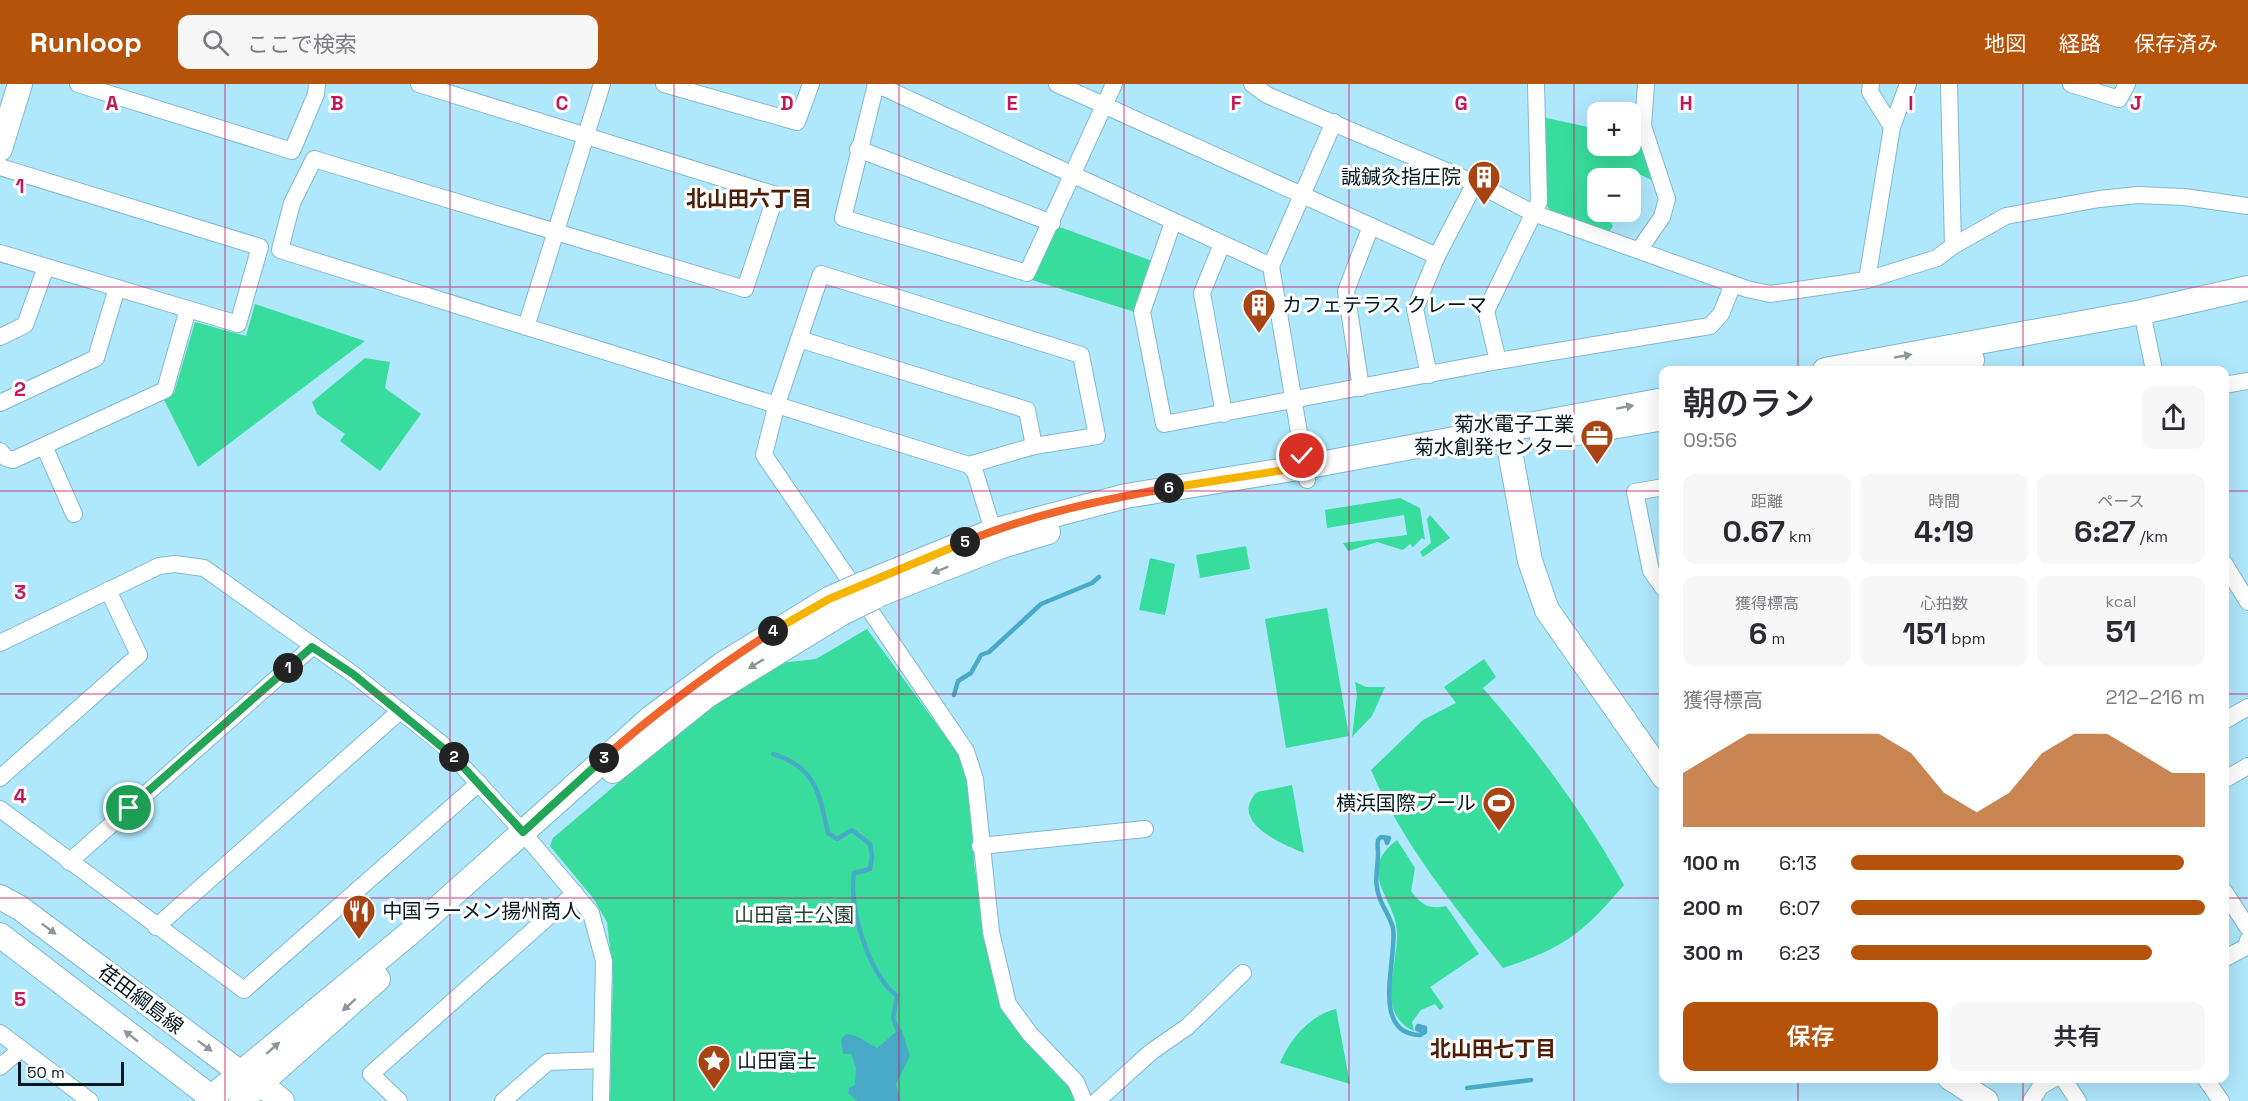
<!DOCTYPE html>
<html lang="ja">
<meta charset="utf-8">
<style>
:root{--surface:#fff;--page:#f7f7f7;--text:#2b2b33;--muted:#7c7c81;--accent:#b45309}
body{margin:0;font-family:"Space Grotesk","Noto Sans JP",sans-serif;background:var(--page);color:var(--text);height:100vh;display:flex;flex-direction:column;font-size:22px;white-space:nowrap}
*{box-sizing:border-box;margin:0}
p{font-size:20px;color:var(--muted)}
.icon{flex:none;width:33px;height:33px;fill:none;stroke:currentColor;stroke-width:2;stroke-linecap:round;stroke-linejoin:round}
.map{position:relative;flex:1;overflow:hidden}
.panel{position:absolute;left:1659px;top:282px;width:570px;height:717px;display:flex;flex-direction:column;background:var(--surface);border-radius:12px;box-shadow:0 6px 24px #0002}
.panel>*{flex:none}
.tools{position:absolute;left:1587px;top:18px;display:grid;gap:12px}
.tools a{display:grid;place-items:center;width:54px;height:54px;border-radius:12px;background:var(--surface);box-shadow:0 6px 24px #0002;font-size:30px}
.scale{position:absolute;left:18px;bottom:15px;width:106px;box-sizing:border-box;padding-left:6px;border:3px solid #02181f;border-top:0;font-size:16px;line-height:21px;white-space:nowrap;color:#02181f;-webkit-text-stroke:4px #fefefe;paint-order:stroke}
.pin{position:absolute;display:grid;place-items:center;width:51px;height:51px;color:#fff;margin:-26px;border:3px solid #fff;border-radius:50%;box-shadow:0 2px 6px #0007}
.km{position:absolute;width:30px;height:30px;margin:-15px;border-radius:50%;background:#222;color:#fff;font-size:16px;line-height:30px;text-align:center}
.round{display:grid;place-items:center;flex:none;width:63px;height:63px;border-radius:12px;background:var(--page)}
.summary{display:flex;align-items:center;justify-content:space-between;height:102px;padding:0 24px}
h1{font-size:33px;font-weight:600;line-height:45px}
.figures{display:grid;grid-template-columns:repeat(3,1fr);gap:9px;height:102px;padding:6px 24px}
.figures div{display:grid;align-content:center;border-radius:12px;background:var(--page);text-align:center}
.figures b{font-size:30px;font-weight:600}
.figures small{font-size:16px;font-weight:400}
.figures p{font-size:16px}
.chart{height:168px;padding:12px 24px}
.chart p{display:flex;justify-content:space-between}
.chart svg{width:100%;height:108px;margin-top:6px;fill:var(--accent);opacity:.7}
.action{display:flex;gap:12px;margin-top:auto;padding:12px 24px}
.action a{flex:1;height:69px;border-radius:12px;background:var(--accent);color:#fff;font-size:24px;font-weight:600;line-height:69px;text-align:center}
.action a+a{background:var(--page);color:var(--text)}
ul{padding:0 24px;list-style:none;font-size:20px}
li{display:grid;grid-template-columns:96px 72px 1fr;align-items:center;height:45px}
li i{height:15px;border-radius:8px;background:var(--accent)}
header{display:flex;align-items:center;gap:36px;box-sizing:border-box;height:84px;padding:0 30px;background:var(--accent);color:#fff}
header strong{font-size:28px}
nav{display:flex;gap:33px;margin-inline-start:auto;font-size:21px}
.search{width:420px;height:54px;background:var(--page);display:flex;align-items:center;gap:15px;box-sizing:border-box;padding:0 21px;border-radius:12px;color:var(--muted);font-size:22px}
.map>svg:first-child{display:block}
.green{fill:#38dc9d}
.water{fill:#49aac8}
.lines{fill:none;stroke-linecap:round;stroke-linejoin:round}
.stream{stroke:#49aac8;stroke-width:4.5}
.street-casing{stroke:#81b8cc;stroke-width:18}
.secondary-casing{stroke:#81b8cc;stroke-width:26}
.street{stroke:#fff;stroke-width:16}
.secondary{stroke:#fff;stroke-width:24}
.secondary-bridge-casing{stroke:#81b8cc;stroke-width:26;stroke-linecap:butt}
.secondary-bridge{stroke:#fff;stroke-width:24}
.oneway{fill:#8d979a}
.split-1-casing{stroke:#fff;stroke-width:12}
.split-2-casing{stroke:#fff;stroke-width:12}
.split-3-casing{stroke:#fff;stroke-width:12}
.split-4-casing{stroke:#fff;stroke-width:12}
.split-5-casing{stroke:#fff;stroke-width:12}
.split-6-casing{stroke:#fff;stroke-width:12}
.split-7-casing{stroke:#fff;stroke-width:12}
.split-1{stroke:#22a559;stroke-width:8}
.split-2{stroke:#22a559;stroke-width:8}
.split-3{stroke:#22a559;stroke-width:8}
.split-4{stroke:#f0652b;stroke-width:8}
.split-5{stroke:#f5b400;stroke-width:8}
.split-6{stroke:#f0652b;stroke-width:8}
.split-7{stroke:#f5b400;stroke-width:8}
.grid{fill:none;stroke:#c2185b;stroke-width:1.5;stroke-opacity:0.55}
.labels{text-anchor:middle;stroke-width:6;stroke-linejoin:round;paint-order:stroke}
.poi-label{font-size:20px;fill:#02181f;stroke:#fefefe;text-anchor:end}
.park-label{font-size:20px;fill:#264033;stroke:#fefefe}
.street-label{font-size:20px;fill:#02181f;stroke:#fefefe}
.neighbourhood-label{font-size:21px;font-weight:bold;fill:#4f1e09;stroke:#fefefe}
.grid-label{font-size:20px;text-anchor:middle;font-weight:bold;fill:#c2185b;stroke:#fefefe;stroke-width:6;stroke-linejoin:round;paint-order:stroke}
</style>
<header>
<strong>Runloop</strong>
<div class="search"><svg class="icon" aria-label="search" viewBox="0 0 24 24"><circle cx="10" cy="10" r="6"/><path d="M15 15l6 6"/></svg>ここで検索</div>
<nav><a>地図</a><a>経路</a><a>保存済み</a></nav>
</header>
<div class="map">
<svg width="2248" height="1017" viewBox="0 0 2248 1017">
<rect width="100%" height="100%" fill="#afe7fc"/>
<!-- green -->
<g class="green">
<polygon points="1542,33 1597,45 1598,62 1630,62 1631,52 1640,54 1654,97 1628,85 1610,94 1598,94 1598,128 1603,128 1613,142 1608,150 1550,127 1545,118"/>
<polygon points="1057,142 1155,178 1135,228 1032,196"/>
<polygon points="255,220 365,257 198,383 164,316 174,309 195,238 246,252"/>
<polygon points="365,274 390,278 385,304 421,330 380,387 340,357 345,350 317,330 312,318"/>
<polygon points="1400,414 1420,424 1425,456 1422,454 1413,463 1410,460 1403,466 1377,458 1348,467 1343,459 1407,451 1404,431 1327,444 1325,426"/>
<polygon points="1430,431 1450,454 1423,473 1420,468 1431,459 1427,435"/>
<polygon points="1246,462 1250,485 1200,494 1196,471"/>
<polygon points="1150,474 1175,480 1165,531 1139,526"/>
<polygon points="1327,524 1349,652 1286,664 1265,535"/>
<polygon points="867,545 960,672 972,709 974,780 1000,913 1068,999 1077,1017 610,1017 613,891 607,838 593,814 550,762 553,754 718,614 770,580 816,575"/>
<path d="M 1484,575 L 1496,593 L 1483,604 C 1536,665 1585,730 1624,801 C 1583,849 1564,864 1503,884 C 1454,822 1402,759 1371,686 L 1423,636 L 1456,619 L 1444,603 Z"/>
<polygon points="1355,598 1366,603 1385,603 1372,632 1352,653 1357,610"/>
<path d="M 1292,701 L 1304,769 C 1282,760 1228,738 1257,708 Z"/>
<path d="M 1397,756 L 1415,784 L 1411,807 C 1421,820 1428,826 1446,822 L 1479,870 L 1430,903 L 1444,923 L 1440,926 L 1435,920 L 1421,926 L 1412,938 L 1414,947 C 1374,929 1399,880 1397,847 C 1395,813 1355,788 1397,756 Z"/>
<path d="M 1336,925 L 1350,1000 L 1280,979 C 1290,954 1311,931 1336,925 Z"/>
</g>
<!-- water -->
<polygon class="water" points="901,944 910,972 896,1000 901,1017 857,1017 848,1009 849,1004 855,1001 856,984 851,970 843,970 841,955 846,950 856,952 877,964"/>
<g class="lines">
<!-- stream -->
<g class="stream">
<polyline points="954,611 958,597 971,589 981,571 989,568 1041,520 1092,499 1099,493"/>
<path d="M 773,670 C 816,683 819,709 828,749 L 837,755 L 852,746 L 870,760 L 872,772 L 870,785 L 854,789 C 848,824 869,890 897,912 L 893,934 L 898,947"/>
<path d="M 1386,756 L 1387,759 L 1389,754 L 1381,753 L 1378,756 C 1377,761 1378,764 1378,769 C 1378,786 1373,798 1380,815 C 1384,825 1390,833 1393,844 C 1398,872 1369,950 1420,951 L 1425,948 L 1425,944 L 1418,942 L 1417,945 L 1420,946"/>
<polyline points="1467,1004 1531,996"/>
</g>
<defs>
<g id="street">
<polyline points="78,0 292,67 316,10 317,0"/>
<polyline points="419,0 776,111 745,205 314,75 292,119 280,166 969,381 975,388 996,456"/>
<polyline points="664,0 797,38 811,0"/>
<polyline points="876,0 1271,182 1307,396"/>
<polyline points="876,0 843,134 1027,189 1114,0"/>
<polyline points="1057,0 1437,172"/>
<polyline points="1252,0 1267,11 1475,99 1533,129 1747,205 1770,210 1867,196 1937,174 1953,162 2006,132 2099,115 2138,111 2184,113 2248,122"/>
<polyline points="1871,0 1870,8 1892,43"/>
<polyline points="1949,0 1953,162"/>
<polyline points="2071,0 2119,15 2127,0"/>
<polyline points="858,65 1052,139"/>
<polyline points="0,83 260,163 238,240 0,169"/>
<polyline points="1173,138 1142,228 1164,340 1498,277 1710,242 1721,230 1733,200"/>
<polyline points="1222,160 1202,209 1224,330"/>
<polyline points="1639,166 1662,133 1667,115 1643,42 1646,0"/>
<polyline points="1271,182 1334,38"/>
<polyline points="1867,196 1892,43 1908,0"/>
<polyline points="2142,228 2154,286"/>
<polyline points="526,243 602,0"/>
<polyline points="0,253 25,241 46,183"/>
<polyline points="799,255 1027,326 1034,362"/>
<polyline points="1498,277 1486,227 1539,118 1536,0"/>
<polyline points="1429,291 1415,225 1437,172 1475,99"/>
<polyline points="2224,301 2248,297"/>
<polyline points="1361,304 1346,207 1371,142"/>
<polyline points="0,319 96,274 117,204"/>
<polyline points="44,362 74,430"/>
<polyline points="0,367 6,374 13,376 165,306 188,225"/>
<polyline points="969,381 1034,362 1097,352 1081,271 821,190 776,323 764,371 966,667 975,695 991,848 1008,920 1030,950 1076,998 1084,1017"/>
<polyline points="1664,403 1635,408 1651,487 1664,505"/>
<polyline points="2224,479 2248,518"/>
<polyline points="0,559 159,482 175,480 204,484 353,590 442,660 514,738 591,829 604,877 601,1017"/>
<polyline points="2224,637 2248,623"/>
<polyline points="0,694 139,571 108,506"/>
<polyline points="2224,696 2248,682"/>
<polyline points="0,725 244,906 479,699"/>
<polyline points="980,762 1145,745"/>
<polyline points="69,778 312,563"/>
<polyline points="2224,807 2248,844"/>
<polyline points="156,843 399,628"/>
<polyline points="2224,875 2246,863 2248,856"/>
<polyline points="0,949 90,1017"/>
<polyline points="0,983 21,965"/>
<polyline points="2063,994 2078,1017"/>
<polyline points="2205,994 2221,1017"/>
<polyline points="399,1017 371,990 575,809"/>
<polyline points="503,1017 548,978 602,976"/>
<polyline points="1097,1017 1151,968 1187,943 1243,889"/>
<polyline points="2031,1017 2041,1002 2055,994"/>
</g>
<g id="secondary">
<polyline points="0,65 20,0"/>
<polyline points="1825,286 2142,228 2248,204"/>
<polyline points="1919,286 1972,276"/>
<polyline points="1506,345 1530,477 1547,526 1664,693"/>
<polyline points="1542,355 1664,334"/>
<polyline points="863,500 993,447 1126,412 1304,383 1664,316"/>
<polyline points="875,512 999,463 1048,448"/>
<polyline points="613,687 708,611 842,529"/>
<polyline points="0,813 20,824 242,990 261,1000 282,1017"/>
<polyline points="0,851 216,1017"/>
<polyline points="1950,994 1986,1017"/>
<polyline points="207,1017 411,848 652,633 723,580 829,515"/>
<polyline points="241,1017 378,895"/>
</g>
</defs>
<!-- street casing -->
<use href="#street" class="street-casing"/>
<!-- secondary casing -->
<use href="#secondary" class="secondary-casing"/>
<!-- street -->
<use href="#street" class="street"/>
<!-- secondary -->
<use href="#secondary" class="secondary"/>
<defs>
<g id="secondary-bridge">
<polyline points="829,515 863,500"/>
<polyline points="842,529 875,513"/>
</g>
</defs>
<!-- secondary-bridge casing -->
<use href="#secondary-bridge" class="secondary-bridge-casing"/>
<!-- secondary-bridge -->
<use href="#secondary-bridge" class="secondary-bridge"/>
</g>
<!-- one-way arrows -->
<defs><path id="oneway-solid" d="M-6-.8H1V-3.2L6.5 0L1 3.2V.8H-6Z" transform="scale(1.5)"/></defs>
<g class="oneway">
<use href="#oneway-solid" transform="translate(1903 272) rotate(-10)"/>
<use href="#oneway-solid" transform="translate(1625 323) rotate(-10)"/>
<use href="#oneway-solid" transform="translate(940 486) rotate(158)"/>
<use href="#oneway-solid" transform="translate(756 580) rotate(149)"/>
<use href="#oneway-solid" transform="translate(49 845) rotate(37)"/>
<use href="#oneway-solid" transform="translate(349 921) rotate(138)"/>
<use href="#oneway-solid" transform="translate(131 952) rotate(-142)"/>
<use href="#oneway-solid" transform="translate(205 962) rotate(37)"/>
<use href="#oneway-solid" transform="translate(273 964) rotate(-41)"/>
</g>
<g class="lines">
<defs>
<polyline id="split-1" points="129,724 288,584"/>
<polyline id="split-2" points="288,584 312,563 353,590 454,673"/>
<polyline id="split-3" points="454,673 523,748 604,674"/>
<path id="split-4" d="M 604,674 C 657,627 713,586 773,547"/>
<polyline id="split-5" points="773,547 829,515 965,458"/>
<path id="split-6" d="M 965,458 C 1029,431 1101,416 1169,404"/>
<polyline id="split-7" points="1169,404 1304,383 1302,372"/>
</defs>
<!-- split-1 casing -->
<use href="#split-1" class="split-1-casing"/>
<!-- split-2 casing -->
<use href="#split-2" class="split-2-casing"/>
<!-- split-3 casing -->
<use href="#split-3" class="split-3-casing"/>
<!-- split-4 casing -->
<use href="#split-4" class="split-4-casing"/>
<!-- split-5 casing -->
<use href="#split-5" class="split-5-casing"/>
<!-- split-6 casing -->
<use href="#split-6" class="split-6-casing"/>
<!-- split-7 casing -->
<use href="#split-7" class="split-7-casing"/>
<!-- split-1 -->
<use href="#split-1" class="split-1"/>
<!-- split-2 -->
<use href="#split-2" class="split-2"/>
<!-- split-3 -->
<use href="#split-3" class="split-3"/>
<!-- split-4 -->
<use href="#split-4" class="split-4"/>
<!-- split-5 -->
<use href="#split-5" class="split-5"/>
<!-- split-6 -->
<use href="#split-6" class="split-6"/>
<!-- split-7 -->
<use href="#split-7" class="split-7"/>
</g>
<!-- grid -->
<path class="grid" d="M 225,0 L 225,1017M 450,0 L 450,1017M 674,0 L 674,1017M 899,0 L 899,1017M 1124,0 L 1124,1017M 1349,0 L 1349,1017M 1574,0 L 1574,1017M 1798,0 L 1798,286M 2023,0 L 2023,286M 0,203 L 2248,203M 0,407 L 1664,407M 2224,407 L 2248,407M 0,610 L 1664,610M 2224,610 L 2248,610M 0,814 L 1664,814M 2224,814 L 2248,814M 1798,994 L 1798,1017M 2023,994 L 2023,1017"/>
<!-- icons -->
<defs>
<symbol id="building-pin" viewBox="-11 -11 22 30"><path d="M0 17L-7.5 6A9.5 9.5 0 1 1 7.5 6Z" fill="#a84414" stroke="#fefefe"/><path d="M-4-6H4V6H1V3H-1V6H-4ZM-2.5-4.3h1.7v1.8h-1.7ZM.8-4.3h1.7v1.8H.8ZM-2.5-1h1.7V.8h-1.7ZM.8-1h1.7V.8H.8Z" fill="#fff"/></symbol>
<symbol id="office-pin" viewBox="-11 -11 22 30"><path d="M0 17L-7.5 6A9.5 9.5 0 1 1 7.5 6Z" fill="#a84414" stroke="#fefefe"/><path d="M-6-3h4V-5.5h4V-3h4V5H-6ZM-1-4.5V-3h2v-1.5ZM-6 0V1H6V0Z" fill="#fff"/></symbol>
<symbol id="stadium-pin" viewBox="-11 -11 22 30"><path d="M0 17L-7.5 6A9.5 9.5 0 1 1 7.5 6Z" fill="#a84414" stroke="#fefefe"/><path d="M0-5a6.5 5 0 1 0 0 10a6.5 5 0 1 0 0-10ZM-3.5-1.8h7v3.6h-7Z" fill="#fff"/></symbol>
<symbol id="restaurant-pin" viewBox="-11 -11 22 30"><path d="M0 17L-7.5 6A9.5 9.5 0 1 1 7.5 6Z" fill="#a84414" stroke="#fefefe"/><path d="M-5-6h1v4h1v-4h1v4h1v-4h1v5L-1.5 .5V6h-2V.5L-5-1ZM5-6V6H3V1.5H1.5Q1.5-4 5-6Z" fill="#fff"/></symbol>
<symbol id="sight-pin" viewBox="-11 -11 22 30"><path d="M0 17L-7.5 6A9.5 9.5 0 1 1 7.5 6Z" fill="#a84414" stroke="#fefefe"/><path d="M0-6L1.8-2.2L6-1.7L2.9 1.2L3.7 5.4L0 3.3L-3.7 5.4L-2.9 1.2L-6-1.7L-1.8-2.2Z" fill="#fff"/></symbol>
</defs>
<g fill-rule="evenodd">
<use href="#building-pin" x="1465" y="74" width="38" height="52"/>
<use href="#building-pin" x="1240" y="202" width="38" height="52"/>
<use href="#office-pin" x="1578" y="333" width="38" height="52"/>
<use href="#stadium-pin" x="1480" y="700" width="38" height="52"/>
<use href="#restaurant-pin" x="340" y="808" width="38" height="52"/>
<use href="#sight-pin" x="695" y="958" width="38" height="52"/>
</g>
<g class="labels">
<!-- poi labels -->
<g class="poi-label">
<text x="1461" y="100">誠鍼灸指圧院</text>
<text x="1282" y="228" text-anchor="start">カフェテラス クレーマ</text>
<text x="1574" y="347">菊水電子工業<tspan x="1574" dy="23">菊水創発センター</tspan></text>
<text x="1476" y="726">横浜国際プール</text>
<text x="382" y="834" text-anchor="start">中国ラーメン揚州商人</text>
<text x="737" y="984" text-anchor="start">山田富士</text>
</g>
<!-- park labels -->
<g class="park-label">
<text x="794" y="838">山田富士公園</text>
</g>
<!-- street labels -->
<g class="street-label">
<text transform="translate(141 915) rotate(37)" y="7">荏田綱島線</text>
</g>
<!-- neighbourhood labels -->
<g class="neighbourhood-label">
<text x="749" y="122">北山田六丁目</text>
<text x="1493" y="972">北山田七丁目</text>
</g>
</g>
<g class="grid-label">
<text x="112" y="26">A</text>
<text x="337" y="26">B</text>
<text x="562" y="26">C</text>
<text x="787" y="26">D</text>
<text x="1012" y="26">E</text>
<text x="1236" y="26">F</text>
<text x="1461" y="26">G</text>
<text x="1686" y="26">H</text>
<text x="1911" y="26">I</text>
<text x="2136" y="26">J</text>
<text x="20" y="109">1</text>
<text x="20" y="312">2</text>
<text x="20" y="515">3</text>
<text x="20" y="719">4</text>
<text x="20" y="922">5</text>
</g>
</svg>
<div class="tools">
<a>+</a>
<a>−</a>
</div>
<div class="scale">50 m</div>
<div class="pin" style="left:129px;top:724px;background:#1e9e55"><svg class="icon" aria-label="arrive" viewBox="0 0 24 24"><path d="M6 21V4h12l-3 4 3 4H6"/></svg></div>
<div class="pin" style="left:1302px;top:372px;background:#d93025"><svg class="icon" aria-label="check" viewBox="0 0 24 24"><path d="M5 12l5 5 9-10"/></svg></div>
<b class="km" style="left:288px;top:584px">1</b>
<b class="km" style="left:454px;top:673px">2</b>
<b class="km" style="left:604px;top:674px">3</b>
<b class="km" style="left:773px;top:547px">4</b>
<b class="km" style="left:965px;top:458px">5</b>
<b class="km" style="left:1169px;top:404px">6</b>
<section class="panel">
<div class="summary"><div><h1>朝のラン</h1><p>09:56</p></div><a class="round"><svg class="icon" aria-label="share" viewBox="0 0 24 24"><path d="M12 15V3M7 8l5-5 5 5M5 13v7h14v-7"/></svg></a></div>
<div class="figures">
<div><p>距離</p><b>0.67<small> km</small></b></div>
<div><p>時間</p><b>4:19</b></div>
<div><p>ペース</p><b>6:27<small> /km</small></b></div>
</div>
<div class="figures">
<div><p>獲得標高</p><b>6<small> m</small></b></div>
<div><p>心拍数</p><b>151<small> bpm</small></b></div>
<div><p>kcal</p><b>51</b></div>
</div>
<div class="chart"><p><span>獲得標高</span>212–216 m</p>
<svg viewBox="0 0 160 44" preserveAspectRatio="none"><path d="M0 44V22L10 14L20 6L30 6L40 6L50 6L60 6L70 14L80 30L90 38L100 30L110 14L120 6L130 6L140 14L150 22L160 22V44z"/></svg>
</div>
<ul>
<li><b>100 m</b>6:13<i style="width:94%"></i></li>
<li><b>200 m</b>6:07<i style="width:100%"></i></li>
<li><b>300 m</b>6:23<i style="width:85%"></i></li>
</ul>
<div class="action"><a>保存</a><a>共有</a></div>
</section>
</div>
